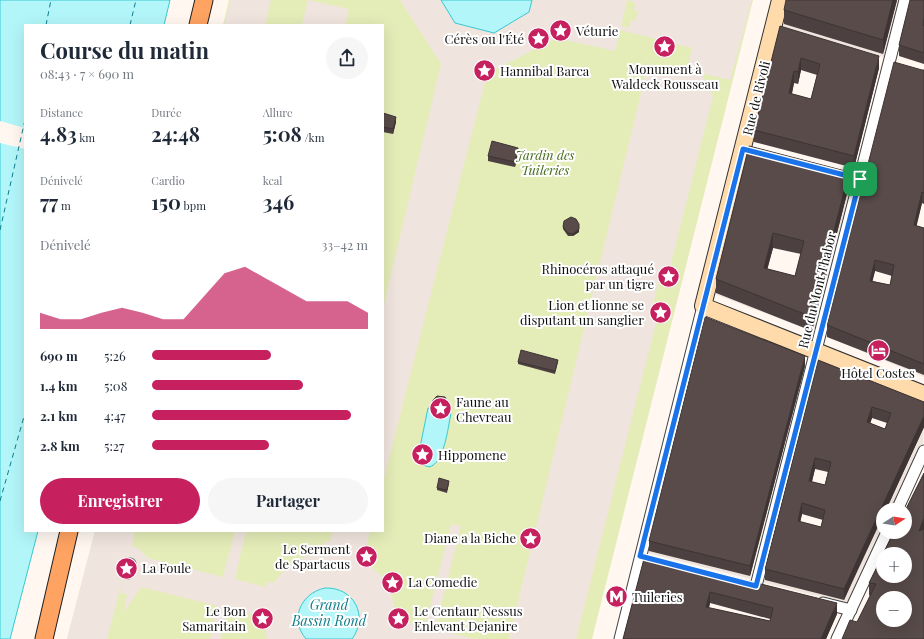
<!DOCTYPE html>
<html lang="fr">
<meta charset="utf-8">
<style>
:root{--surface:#fff;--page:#f6f6f7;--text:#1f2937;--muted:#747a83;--accent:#c6205f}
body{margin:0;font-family:"Playfair Display",serif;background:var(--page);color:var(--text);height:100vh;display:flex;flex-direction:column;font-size:15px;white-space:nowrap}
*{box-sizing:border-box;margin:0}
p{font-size:13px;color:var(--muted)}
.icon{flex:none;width:22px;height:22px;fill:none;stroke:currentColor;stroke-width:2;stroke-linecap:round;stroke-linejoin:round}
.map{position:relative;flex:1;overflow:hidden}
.side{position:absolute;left:24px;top:24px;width:360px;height:508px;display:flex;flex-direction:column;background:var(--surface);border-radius:0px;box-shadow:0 4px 16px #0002}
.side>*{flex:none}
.needle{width:26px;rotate:78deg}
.fabs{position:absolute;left:876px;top:503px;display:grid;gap:8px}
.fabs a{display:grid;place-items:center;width:36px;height:36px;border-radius:50%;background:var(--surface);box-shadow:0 4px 16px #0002;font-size:20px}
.pin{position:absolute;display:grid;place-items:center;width:34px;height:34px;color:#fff;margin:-17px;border-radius:8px;box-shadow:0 2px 6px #0006}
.round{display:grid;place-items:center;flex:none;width:42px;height:42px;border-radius:21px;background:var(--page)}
.overview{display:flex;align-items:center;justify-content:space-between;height:68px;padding:0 16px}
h1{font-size:22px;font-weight:700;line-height:30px}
.figures{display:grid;grid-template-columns:repeat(3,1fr);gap:6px;height:68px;padding:4px 16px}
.figures div{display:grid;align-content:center}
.figures b{font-size:20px;font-weight:700}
.figures small{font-size:11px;font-weight:400}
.figures p{font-size:11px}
.chart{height:112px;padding:8px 16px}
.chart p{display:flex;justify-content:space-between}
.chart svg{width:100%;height:72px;margin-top:4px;fill:var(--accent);opacity:.7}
.cta{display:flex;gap:8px;margin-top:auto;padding:8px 16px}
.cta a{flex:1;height:46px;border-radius:24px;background:var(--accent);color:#fff;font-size:16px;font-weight:700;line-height:46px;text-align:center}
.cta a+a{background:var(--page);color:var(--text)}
ul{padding:0 16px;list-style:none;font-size:13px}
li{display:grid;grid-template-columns:64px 48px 1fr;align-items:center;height:30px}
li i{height:10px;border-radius:5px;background:var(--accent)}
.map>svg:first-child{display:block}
.green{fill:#e4ecb8}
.plaza{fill:#f0e5de;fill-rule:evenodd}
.water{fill:#b2f6f9;stroke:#36c9d3}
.pier{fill:#fff7f0}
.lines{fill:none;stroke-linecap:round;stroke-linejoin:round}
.ferry{stroke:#117d89;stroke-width:1;stroke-dasharray:5 4;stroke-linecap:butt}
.street-casing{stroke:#424242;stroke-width:13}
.secondary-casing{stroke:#313131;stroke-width:18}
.primary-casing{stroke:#202020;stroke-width:19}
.street{stroke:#fff;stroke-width:11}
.secondary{stroke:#ffdaab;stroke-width:16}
.primary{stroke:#fea361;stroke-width:17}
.wall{fill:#4c4040;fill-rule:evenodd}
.shaded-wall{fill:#3e3434}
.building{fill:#584b4a;stroke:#3e3434;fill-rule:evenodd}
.route-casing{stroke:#fff;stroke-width:8}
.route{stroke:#1a73e8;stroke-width:5}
.labels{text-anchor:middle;stroke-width:4;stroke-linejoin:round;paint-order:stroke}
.poi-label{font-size:13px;fill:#0f0f0f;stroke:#fff;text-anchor:start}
.street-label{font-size:13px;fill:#0f0f0f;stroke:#fff}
.park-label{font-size:13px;font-style:italic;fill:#466a1b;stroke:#fff}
.water-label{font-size:14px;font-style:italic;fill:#117d89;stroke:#fff}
</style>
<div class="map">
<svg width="924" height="639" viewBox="0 0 924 639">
<rect width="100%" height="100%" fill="#fff7f0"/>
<!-- green -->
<polygon class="green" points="229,0 753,0 592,639 67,639 95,531 383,531 383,25 223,25"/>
<!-- plaza -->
<g class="plaza">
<polygon points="231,0 271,0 265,25 224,25"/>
<polygon points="308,0 349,9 345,25 302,25"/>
<polygon points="400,0 441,0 455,23 529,12 532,0 627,0 621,26 629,28 631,20 635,21 638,11 634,10 635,3 628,0 752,0 730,80 687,70 692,48 620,30 615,51 556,38 487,74 383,482 383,308 441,64"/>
<polygon points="896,0 899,0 885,55 883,57 780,26 782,23 883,53"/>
<polygon points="648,64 702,75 713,96 669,271 664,272 660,275 653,305 653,312 658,315 576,639 509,639"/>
<path d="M 747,157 L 750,157 L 842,180 L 852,184 L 826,286 L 829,288 L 827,295 L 819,325 L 816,326 L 814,332 L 712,293 ZM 747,160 L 849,186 L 812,331 L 713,292 Z"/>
<polygon points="868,163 827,336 924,375 924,377 825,336"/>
<path d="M 703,325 L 806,366 L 750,579 L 648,553 L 646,551 ZM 705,327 L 804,366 L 750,576 L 649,551 Z"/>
<polygon points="835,378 765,580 844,600 883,515 883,529 848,602 845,603 765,583 762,580"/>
<polygon points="924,427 923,444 892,510 885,510"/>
<polygon points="451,524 461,526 435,629 475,639 352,639 356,634 353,599 345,592 330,588 325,588 301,605 298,616 303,636 306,639 267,639 264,623 257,622 258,616 228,608 220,639 210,639 217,606 141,587 124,612 127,594 120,593 131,548 107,639 67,639 95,531 135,531 132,546 138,548 148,558 223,577 235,531 246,531 235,579 265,587 267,582 273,583 292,563 308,555 322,552 325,541 330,542 333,531 370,531 365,550 370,552 367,563 383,577 390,588 396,614 402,616 401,621 425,626"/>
</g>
<!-- water -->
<g class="water">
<polygon points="0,0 170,0 164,25 25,25 25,531 38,531 10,639 0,639"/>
<polygon points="441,0 532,0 529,12 494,33 455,23"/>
<path d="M 428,408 L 434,409 L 435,414 L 439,416 L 445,412 L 451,413 C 448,428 444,464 429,467 L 421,464 L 418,457 Z"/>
<path d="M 325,588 C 354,587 369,616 352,639 L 306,639 C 289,619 301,593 325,588 Z"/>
</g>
<!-- pier -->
<polygon class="pier" points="0,121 25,128 25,149 0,143"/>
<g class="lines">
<!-- ferry -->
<g class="ferry">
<polyline points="46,25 51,0"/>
<polyline points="130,25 136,0"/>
<polyline points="0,230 25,120"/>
<polyline points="0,501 25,413"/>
</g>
<defs>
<g id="street">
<polyline points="897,510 924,451"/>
<polyline points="128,573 130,564"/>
<polyline points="756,586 905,0"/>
<polyline points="823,603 851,610"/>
<polyline points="620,639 703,306"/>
<polyline points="837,639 887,532"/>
</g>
<polyline id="secondary" points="780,0 703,306 924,394"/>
<g id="primary">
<polyline points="198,25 204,0"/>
<polyline points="44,639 69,531"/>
</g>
</defs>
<!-- street casing -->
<use href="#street" class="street-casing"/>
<!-- secondary casing -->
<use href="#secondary" class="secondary-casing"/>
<!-- primary casing -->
<use href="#primary" class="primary-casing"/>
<!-- street -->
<use href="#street" class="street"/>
<!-- secondary -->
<use href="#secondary" class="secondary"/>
<!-- primary -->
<use href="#primary" class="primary"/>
</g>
<!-- wall -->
<g class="wall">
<polygon points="897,0 883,54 784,24 784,10"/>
<polygon points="924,0 924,64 899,56 899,45"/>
<path d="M 780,26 L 879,68 L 854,168 L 754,142 L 754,130 ZM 801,70 L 817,75 L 811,99 L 792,94 L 794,83 L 798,84 Z"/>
<path d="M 922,70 L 924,70 L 924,204 L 922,203 L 916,226 L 924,228 L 924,375 L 827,337 L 827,325 ZM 875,271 L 892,276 L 890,285 L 872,281 Z"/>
<polygon points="383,113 396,122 393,134 383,132"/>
<path d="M 749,146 L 849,186 L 812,331 L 716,293 L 716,279 ZM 773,248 L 801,254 L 795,276 L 767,269 Z"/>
<polygon points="518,153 515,167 488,161 488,156"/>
<polygon points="563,227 579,232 573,236 568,236 563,229"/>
<path d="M 818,360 L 924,402 L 924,427 L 886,510 L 883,510 L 844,600 L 765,580 L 765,569 ZM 872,418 L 887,423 L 885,429 L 870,423 ZM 815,469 L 828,472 L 825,485 L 812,482 ZM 802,514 L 823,520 L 821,527 L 800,522 Z"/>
<polygon points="518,362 558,362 555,374 518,364"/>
<polygon points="805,366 750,576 649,551 649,541"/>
<polygon points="432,401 451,408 451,413 446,412 442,415 438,415 432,406"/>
<polygon points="924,473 924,639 857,622 870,596 869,595 869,583"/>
<polygon points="449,483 447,493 437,490 437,488"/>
<path d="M 645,555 L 837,614 L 826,639 L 623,639 ZM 710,603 L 770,619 L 770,621 L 709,608 Z"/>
</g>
<!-- shaded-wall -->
<g class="shaded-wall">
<polygon points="893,0 897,0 883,54 883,40"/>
<polygon points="879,56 879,68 854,168 854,156"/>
<polygon points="801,58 801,70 798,84 798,72"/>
<polygon points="794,71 794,83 789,105 789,93"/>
<polygon points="396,117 396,122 393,134 393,129"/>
<polygon points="518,148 518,153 515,167 515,162"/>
<polygon points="849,172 849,186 812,331 812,317"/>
<polygon points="922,192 922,203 914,237 914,225"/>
<polygon points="579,224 579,232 573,236 573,234"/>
<polygon points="773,233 773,248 764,282 764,268"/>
<polygon points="875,260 875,271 870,292 870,281"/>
<polygon points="805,356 805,366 750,576 750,566"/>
<polygon points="446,407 446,412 442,415 442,410"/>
<polygon points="872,407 872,418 867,433 867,422"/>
<polygon points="924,416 924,427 886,510 883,510 883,516 844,600 844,589"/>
<polygon points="815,458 815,469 809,492 809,481"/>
<polygon points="802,503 802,514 798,532 798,521"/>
<polygon points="924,518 924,531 919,531"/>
<polygon points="710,592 710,603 706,619 706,607"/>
<polygon points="837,603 837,614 826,639 821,639"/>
</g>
<!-- building -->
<g class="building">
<polygon points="786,0 893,0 883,40 784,10"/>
<polygon points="910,0 924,0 924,18 923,25 924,26 924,53 899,45"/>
<path d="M 780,26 L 879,56 L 854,156 L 754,130 ZM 801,58 L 820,64 L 811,99 L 789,93 L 794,71 L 798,72 Z"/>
<path d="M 894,62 L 922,70 L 924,70 L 924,193 L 922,192 L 914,225 L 924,228 L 924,364 L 827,325 ZM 875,260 L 894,265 L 890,285 L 870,281 Z"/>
<polygon points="383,113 396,117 393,129 383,127"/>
<polygon points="492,141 518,148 515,162 488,156"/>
<path d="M 749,146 L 849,172 L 812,317 L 716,279 ZM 773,233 L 804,241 L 795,276 L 764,268 Z"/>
<polygon points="571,217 576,219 579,224 579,229 573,234 568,233 563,227 564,221"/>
<polygon points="705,317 805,356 750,566 649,541"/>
<polygon points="521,350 558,360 555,371 518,362"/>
<path d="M 818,360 L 924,402 L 924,416 L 844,589 L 765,569 ZM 872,407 L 891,413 L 885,429 L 867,422 ZM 815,458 L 831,462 L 825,485 L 809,481 ZM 802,503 L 825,510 L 821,527 L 798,521 Z"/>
<polygon points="437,396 445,397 451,408 446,407 442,410 438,410 432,401"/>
<path d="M 924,473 L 924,518 L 919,531 L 924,529 L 924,639 L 842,639 L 850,620 L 857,622 L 876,584 L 869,583 L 883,555 L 883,576 L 905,576 L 905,554 L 883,554 L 894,532 L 905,532 L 905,511 ZM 883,598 L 905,598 L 905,620 L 883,620 Z"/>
<polygon points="439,478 449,481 447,490 437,488"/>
<path d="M 645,555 L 837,603 L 821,639 L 623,639 ZM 710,592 L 773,608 L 770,621 L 706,607 Z"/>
</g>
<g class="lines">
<defs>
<polygon id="route" points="743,149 860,179 756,586 640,556"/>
</defs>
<!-- route casing -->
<use href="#route" class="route-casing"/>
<!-- route -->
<use href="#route" class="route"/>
</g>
<!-- icons -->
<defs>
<symbol id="sight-disc" viewBox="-11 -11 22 22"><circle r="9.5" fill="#c6205f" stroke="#fff"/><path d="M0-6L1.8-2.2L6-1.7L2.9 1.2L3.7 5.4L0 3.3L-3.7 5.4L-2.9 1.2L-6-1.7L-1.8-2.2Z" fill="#fff"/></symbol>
<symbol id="hotel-disc" viewBox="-11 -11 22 22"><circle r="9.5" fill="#c6205f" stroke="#fff"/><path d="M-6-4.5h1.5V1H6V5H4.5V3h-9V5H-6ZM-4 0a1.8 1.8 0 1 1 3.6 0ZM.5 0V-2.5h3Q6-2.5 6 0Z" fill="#fff"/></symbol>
<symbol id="metro-disc" viewBox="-11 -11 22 22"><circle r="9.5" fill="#c6205f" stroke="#fff"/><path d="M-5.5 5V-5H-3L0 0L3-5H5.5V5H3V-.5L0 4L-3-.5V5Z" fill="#fff"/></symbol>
</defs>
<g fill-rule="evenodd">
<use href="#sight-disc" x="548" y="18" width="25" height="25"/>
<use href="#sight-disc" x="526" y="26" width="25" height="25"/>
<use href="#sight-disc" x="652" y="34" width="25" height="25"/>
<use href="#sight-disc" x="472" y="58" width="25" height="25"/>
<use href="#sight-disc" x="656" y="264" width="25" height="25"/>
<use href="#sight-disc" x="648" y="300" width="25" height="25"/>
<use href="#hotel-disc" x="866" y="338" width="25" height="25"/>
<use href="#sight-disc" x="428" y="396" width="25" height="25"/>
<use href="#sight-disc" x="410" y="442" width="25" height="25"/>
<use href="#sight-disc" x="518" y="526" width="25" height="25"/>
<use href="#sight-disc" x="354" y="544" width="25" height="25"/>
<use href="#sight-disc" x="114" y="556" width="25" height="25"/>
<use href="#sight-disc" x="380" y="570" width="25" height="25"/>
<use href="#metro-disc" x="604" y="584" width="25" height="25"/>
<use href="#sight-disc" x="250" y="606" width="25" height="25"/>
<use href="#sight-disc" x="386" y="606" width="25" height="25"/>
</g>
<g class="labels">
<!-- poi labels -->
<g class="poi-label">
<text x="576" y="36">Véturie</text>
<text x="524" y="44" text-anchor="end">Cérès ou l'Été</text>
<text x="665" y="74" text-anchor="middle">Monument à<tspan x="665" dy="15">Waldeck Rousseau</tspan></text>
<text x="500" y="76">Hannibal Barca</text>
<text x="654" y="274" text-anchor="end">Rhinocéros attaqué<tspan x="654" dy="15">par un tigre</tspan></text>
<text x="644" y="310" text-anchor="end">Lion et lionne se<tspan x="644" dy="15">disputant un sanglier</tspan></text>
<text x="878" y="378" text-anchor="middle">Hôtel Costes</text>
<text x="456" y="407">Faune au<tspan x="456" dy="15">Chevreau</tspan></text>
<text x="438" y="460">Hippomene</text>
<text x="516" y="543" text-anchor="end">Diane a la Biche</text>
<text x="350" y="554" text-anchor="end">Le Serment<tspan x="350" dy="15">de Spartacus</tspan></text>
<text x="142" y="573">La Foule</text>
<text x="408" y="587">La Comedie</text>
<text x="632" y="602">Tuileries</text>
<text x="246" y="616" text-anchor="end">Le Bon<tspan x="246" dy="15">Samaritain</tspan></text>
<text x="414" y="616">Le Centaur Nessus<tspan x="414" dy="15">Enlevant Dejanire</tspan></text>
</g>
<!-- street labels -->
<g class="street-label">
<text transform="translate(756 98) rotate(-76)" y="5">Rue de Rivoli</text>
<text transform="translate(817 290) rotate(-76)" y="5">Rue du Mont Thabor</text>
</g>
<!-- park labels -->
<g class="park-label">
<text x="545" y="160">Jardin des<tspan x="545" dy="15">Tuileries</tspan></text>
</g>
<!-- water labels -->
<g class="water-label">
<text x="329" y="610">Grand<tspan x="329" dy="16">Bassin Rond</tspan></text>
</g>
</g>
</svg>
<div class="fabs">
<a><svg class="needle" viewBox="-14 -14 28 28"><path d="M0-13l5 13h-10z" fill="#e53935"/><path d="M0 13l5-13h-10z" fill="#747a83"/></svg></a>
<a>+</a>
<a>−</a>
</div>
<div class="pin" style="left:860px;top:179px;background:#1e9e55"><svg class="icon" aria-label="arrive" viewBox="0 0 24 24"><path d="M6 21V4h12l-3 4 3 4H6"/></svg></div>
<section class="side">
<div class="overview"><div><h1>Course du matin</h1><p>08:43 · 7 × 690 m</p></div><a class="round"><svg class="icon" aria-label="share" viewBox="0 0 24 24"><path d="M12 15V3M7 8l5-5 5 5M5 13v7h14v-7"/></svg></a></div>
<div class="figures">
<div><p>Distance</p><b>4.83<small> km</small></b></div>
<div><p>Durée</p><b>24:48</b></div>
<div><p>Allure</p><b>5:08<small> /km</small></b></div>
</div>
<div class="figures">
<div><p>Dénivelé</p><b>77<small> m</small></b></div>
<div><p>Cardio</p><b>150<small> bpm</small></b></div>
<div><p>kcal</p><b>346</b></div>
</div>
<div class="chart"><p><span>Dénivelé</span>33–42 m</p>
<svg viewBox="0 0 160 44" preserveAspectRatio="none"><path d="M0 44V34L10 38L20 38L30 34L40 31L50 34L60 38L70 38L80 24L90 10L100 6L110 13L120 20L130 27L140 27L150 27L160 34V44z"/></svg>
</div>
<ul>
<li><b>690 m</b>5:26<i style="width:55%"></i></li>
<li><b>1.4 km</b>5:08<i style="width:70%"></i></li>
<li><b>2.1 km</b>4:47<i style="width:92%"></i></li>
<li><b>2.8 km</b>5:27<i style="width:54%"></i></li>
</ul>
<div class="cta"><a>Enregistrer</a><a>Partager</a></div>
</section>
</div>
